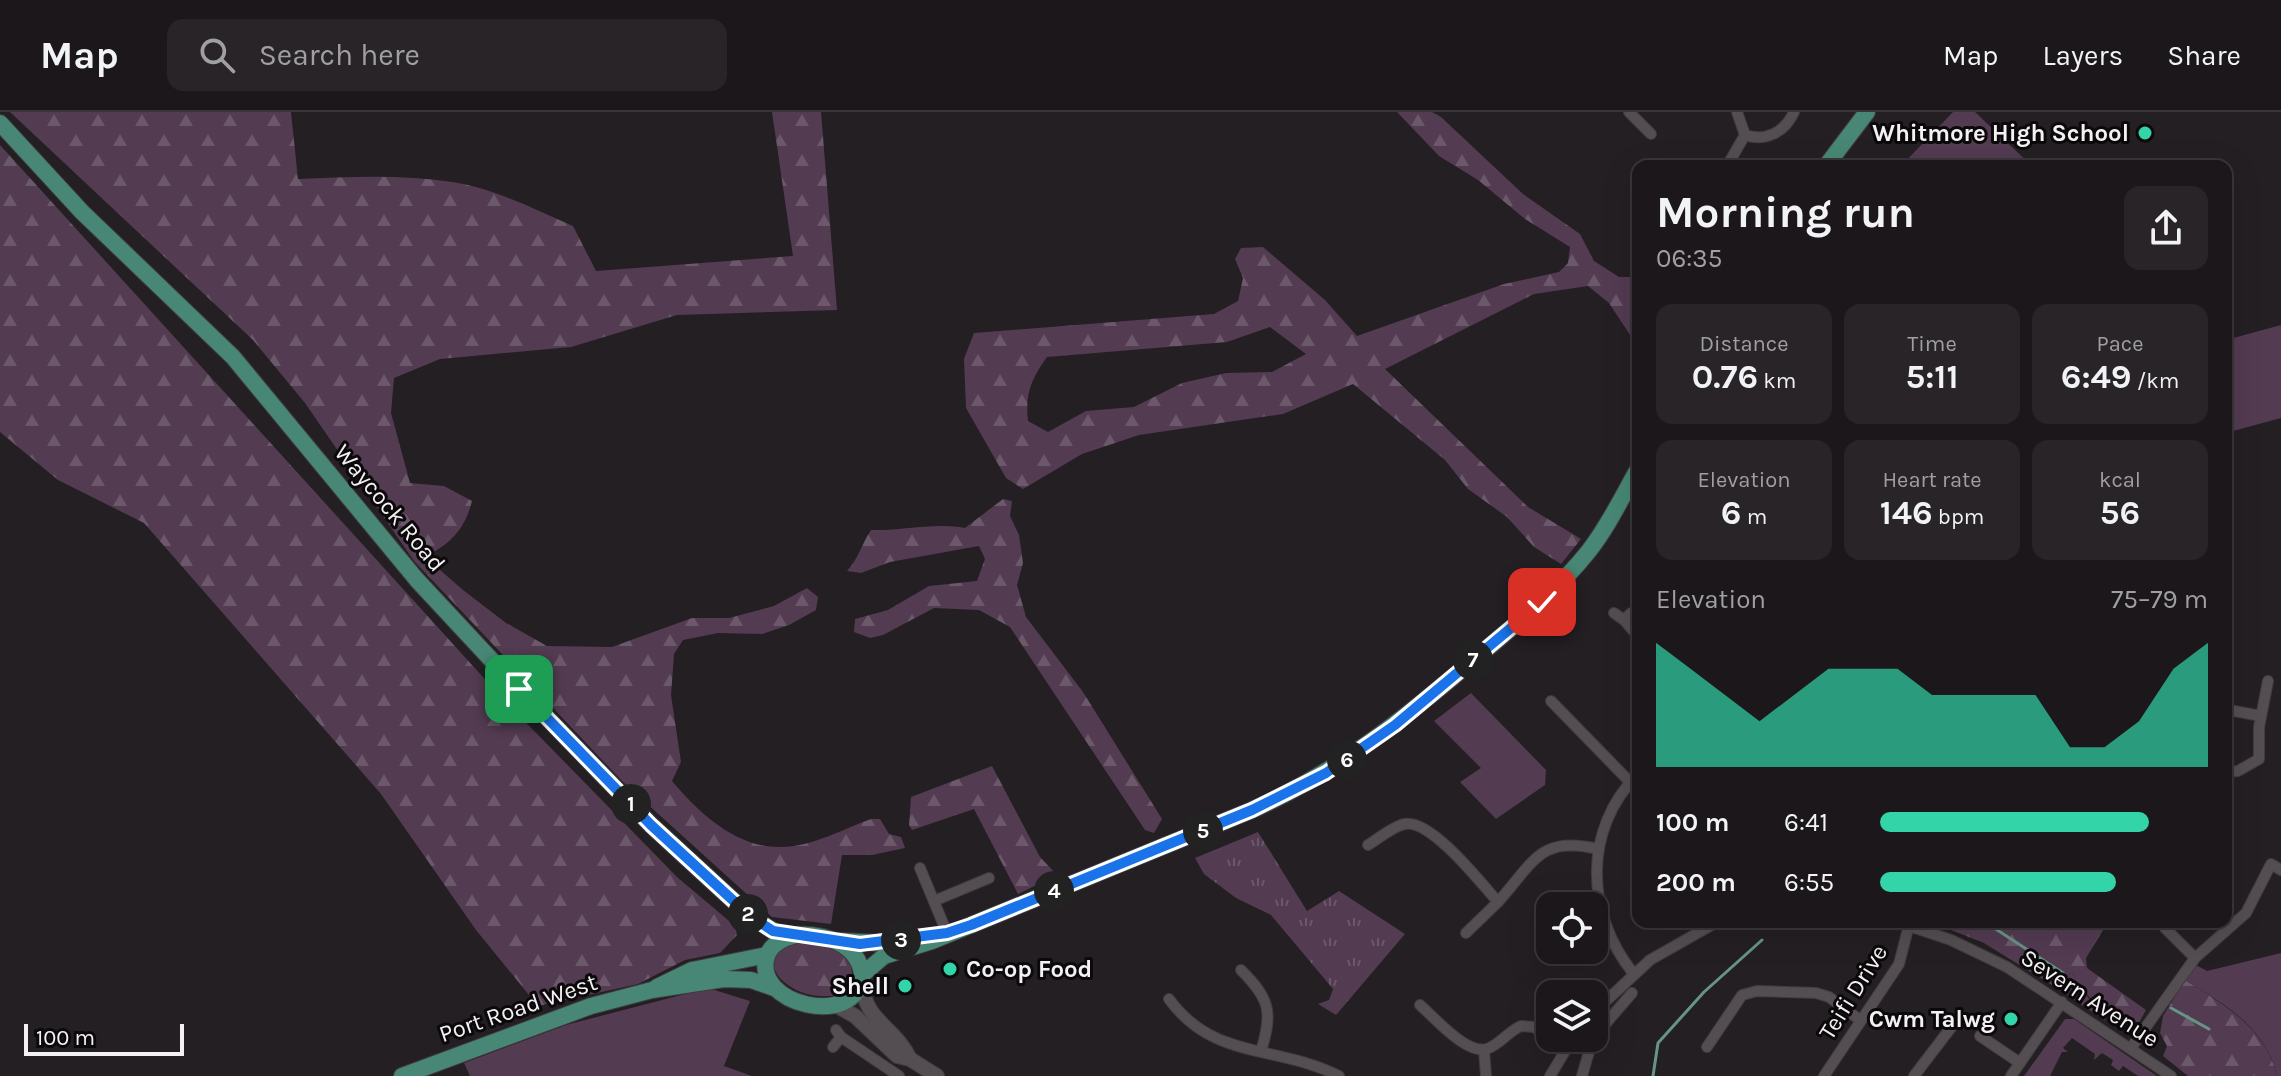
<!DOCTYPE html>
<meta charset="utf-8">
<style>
:root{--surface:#1b171a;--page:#282427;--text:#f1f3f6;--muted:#a09fa2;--line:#393639;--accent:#33d4a8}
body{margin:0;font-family:Karla,sans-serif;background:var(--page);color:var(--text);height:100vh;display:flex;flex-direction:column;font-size:30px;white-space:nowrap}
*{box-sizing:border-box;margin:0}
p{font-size:26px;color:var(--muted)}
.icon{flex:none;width:44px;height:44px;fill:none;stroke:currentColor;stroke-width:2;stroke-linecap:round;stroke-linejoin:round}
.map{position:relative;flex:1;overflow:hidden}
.drawer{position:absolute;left:1632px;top:48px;width:600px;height:768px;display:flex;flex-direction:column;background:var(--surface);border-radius:16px;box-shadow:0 8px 32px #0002,0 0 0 2px var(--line)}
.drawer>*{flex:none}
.controls{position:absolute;left:1536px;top:780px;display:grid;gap:16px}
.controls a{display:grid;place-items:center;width:72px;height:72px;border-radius:16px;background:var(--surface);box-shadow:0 8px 32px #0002,0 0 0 2px var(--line);font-size:40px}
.scale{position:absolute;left:24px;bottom:20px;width:160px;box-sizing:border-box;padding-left:8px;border:4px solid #f4f1f4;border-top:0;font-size:22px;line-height:28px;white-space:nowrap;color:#f4f1f4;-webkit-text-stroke:6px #0c090b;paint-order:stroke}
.pin{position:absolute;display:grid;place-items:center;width:68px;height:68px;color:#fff;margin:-34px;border-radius:16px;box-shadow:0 4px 12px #0006}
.km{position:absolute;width:40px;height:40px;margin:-20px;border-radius:50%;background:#222;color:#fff;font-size:22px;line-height:40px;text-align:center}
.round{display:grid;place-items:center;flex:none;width:84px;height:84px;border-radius:16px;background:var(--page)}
.summary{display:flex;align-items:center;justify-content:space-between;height:136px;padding:0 24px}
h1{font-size:44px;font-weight:700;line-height:60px}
.metrics{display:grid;grid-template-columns:repeat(3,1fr);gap:12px;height:136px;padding:8px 24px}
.metrics div{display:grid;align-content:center;border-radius:16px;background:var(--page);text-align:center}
.metrics b{font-size:34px;font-weight:700}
.metrics small{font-size:22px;font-weight:400}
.metrics p{font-size:22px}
.chart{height:224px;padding:16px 24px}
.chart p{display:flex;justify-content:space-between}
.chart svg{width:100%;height:144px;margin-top:8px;fill:var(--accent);opacity:.7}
ul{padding:0 24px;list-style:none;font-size:26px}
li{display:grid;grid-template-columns:128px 96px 1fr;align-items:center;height:60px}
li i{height:20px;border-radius:10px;background:var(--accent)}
header{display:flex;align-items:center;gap:48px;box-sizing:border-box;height:112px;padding:0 40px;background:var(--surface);border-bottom:2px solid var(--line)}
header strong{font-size:38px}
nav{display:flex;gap:44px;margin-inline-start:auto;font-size:28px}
.search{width:560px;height:72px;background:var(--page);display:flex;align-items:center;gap:20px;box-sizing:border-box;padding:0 28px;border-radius:16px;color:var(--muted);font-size:30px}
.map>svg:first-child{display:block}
.grass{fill:#533b51}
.forest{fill:url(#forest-firs);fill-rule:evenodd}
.park{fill:url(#park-tufts)}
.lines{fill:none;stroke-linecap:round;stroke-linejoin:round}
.stream{stroke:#669486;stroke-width:3}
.minor-casing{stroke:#403c3f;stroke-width:12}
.secondary-casing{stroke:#403c3f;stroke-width:16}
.primary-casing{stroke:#403c3f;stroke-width:18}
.minor{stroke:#544e53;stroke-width:10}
.secondary{stroke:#544e53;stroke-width:14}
.primary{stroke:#488775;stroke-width:16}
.route-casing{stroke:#fff;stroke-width:16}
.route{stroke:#1a73e8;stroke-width:10}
.poi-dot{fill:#33d4a8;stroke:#0c090b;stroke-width:3}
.labels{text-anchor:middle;stroke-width:6;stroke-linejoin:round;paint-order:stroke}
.poi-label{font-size:24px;font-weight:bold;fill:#f4f1f4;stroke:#0c090b;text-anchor:end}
.street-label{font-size:24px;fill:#f4f1f4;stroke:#0c090b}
</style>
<header>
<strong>Map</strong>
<div class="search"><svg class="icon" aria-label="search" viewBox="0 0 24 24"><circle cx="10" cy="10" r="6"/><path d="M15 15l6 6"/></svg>Search here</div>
<nav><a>Map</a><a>Layers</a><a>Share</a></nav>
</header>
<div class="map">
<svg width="2281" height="964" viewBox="0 0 2281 964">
<defs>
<pattern id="forest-firs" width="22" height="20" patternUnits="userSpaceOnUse" patternTransform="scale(2)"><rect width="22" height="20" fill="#533b51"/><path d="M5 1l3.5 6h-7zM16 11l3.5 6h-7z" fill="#6c586b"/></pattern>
<pattern id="park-tufts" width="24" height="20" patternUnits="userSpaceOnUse" patternTransform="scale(2)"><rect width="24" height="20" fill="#533b51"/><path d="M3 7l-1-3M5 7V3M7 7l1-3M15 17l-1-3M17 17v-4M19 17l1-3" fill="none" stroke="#6c586b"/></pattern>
</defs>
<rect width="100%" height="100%" fill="#241f23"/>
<!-- grass -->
<g class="grass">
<polygon points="1953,0 1975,0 2032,54 1901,54"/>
<polygon points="2281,213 2281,306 2226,321 2226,228"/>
<polygon points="1471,581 1546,658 1545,673 1496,707 1460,670 1481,656 1434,609"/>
<path d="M 801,830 C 833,833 863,842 848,879 C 798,902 737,843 801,830 Z"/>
<path d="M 2281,841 L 2281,964 L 2277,964 C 2266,915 2224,892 2185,868 L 2196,853 L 2207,859 Z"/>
<polygon points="2073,860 2075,868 2106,909 2052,873"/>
<polygon points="708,876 750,889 724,954 752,964 470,964 464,951 566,913"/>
<polygon points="2065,907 2074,907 2157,964 2138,964 2123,954 2119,959 2111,953 2113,948 2102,941 2094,948 2095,942 2072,926 2063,936 2068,940 2062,940 2050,964 2024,964"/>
</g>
<!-- forest -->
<g class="forest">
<path d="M 10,0 L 291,0 L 298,67 C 349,65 401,62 452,70 C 494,76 535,98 573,114 L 596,159 L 793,144 L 772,0 L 821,0 L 837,198 L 677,203 L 571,235 L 440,247 L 394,266 L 391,301 L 410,371 L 444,374 L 472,389 C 466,414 453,430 430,442 L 439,457 L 463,478 L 506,511 L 547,534 L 612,535 L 692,506 L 729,506 L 774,494 L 807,476 L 818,485 L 816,498 L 789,513 L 762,522 L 718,521 L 683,528 L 674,542 L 671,583 L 681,650 L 672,669 C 699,701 736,736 781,735 C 812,735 843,717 871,707 L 880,707 L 889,722 L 901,725 L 905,736 L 872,743 L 842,743 L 831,812 L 772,805 L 622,669 L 414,449 L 305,291 L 253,228 Z"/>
<path d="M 1397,0 L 1432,0 L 1441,5 L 1523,82 L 1580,122 L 1594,149 L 1619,165 L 1638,165 L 1638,235 L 1609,191 L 1588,174 L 1534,182 L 1385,257 L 1528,395 L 1581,427 L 1561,452 L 1534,435 L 1507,405 L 1468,377 L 1445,348 L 1353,272 L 1283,302 L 1139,323 L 1082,342 L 1023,377 L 1006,366 L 966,296 L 964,247 L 974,221 L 1214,202 L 1238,189 L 1243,166 L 1235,147 L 1241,136 L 1263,135 L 1325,188 L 1357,224 L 1504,172 L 1559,160 L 1568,151 L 1570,135 L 1525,107 L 1478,68 L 1439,44 ZM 1270,215 L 1306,242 L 1272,260 L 1226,261 L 1182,271 L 1134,295 L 1086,299 L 1048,320 L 1028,309 C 1025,282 1031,267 1047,245 L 1227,230 Z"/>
<polygon points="0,33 502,586 677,765 735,814 737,823 720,841 685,848 638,872 538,894 476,818 381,682 144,411 58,368 0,320"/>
<path d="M 1003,387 L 1012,389 L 1010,404 L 1019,423 L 1023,451 L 1017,473 L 1026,505 L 1083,580 L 1162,707 L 1154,721 L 1145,718 L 1010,515 L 979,498 L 934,496 L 883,523 L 870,526 L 854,520 L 855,507 L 888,498 L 929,474 L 977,469 L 985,447 L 979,434 L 890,450 L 861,461 L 847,459 C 859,446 861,433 871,418 C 904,419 933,410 965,416 Z"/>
<polygon points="992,654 1040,745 1057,763 1018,782 974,697 912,718 909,713 911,685"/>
<polygon points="1931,810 2108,810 2086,846 2087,856 2146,898 2138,912 2114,914 2075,868 2073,860 2052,873 1984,831"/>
<polygon points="804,832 844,846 849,860 845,870 821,880 808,878 791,854 792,837"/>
<path d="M 2185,868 C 2223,892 2266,916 2277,964 L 2188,964 L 2163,944 L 2167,934 L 2160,921 L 2163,904 Z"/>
</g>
<!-- park -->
<polygon class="park" points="1258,720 1307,799 1339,779 1405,822 1336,903 1318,892 1329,888 1333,877 1271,803 1236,786 1204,762 1195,746"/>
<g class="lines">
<!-- stream -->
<g class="stream">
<polyline points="1985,810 2063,861"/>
<polyline points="2171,896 2209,917"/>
<polyline points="1653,964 1658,931 1704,880 1762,828"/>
</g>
<defs>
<g id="minor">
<polyline points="1629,0 1651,22"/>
<path d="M 1737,0 L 1745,23 C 1766,30 1785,20 1794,0"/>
<polyline points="1727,54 1745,23"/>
<polyline points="1614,501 1624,508 1631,501"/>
<polyline points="1624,508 1638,524"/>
<polyline points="1551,589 1630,670"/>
<polyline points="2234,599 2261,604"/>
<polyline points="2226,660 2238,659 2259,647 2259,615 2268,569"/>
<path d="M 1368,733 C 1378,727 1393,714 1405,712 C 1431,707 1481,771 1498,790 C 1534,750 1540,723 1598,737"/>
<polyline points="920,756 947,821"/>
<polyline points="934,789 989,766"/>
<polyline points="1897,810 1951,828 2007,855 2171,964"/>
<polyline points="2163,810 2165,816 2195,846"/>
<polyline points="1466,821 1498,790"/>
<path d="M 1241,858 C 1270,887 1273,900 1261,939"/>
<path d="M 1633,861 C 1586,802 1582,718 1638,662"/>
<path d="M 1169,887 C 1214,949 1276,932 1339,964"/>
<path d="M 1420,893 C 1434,905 1469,946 1489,936 C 1501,931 1509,919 1521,914 L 1534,915 L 1565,938"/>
<polyline points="1594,900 1650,848 1717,810"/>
<polyline points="1980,924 2020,951"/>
<polyline points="841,925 899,964"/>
<polyline points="1594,925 1632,881"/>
<polyline points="833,935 841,925 836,918"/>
<polyline points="1707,935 1742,883 1757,879 1816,881 1829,885 1860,908"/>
<polyline points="2131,936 2195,846 2246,801 2271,752 2281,758"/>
<polyline points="1484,938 1486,964"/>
<polyline points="1550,964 1573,926"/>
<polyline points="1582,964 1593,926"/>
<polyline points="1824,964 1899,852 1909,813"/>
<polyline points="1914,964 1956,909"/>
<polyline points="2011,964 2062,890"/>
</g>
<g id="secondary">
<path d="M 862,870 C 863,908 896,916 910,947"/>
<polyline points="837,894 855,904 897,944 910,947 937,964"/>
</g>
<g id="primary">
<polyline points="0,11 82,100 233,245 417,468 498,555 651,713 750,804 778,822 790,825"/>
<polyline points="1826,54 1867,0"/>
<path d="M 796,823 C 824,821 859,832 862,863 C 858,918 751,893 767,844 C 771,832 784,826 796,823 Z"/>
<polyline points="841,829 881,831 910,826"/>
<path d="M 862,863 L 884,844 L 932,829 L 1252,698 C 1338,660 1406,605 1477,545 C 1516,512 1556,480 1588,440 C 1608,415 1622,385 1638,357"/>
<polyline points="657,875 692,858 767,843"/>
<polyline points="402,964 591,894 652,878 724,867 751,868 774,876"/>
</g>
</defs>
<!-- minor casing -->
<use href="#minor" class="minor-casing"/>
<!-- secondary casing -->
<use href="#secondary" class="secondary-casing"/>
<!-- primary casing -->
<use href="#primary" class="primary-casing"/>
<!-- minor -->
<use href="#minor" class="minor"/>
<!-- secondary -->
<use href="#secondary" class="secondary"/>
<!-- primary -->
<use href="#primary" class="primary"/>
</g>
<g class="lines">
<defs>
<polyline id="route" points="519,577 651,713 750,804 773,819 860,832 947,821 971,813 1252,698 1326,661 1395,613 1542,490"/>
</defs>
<!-- route casing -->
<use href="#route" class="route-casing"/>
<!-- route -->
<use href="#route" class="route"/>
</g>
<!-- markers -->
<g class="poi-dot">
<circle cx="2145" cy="21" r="8"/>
<circle cx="950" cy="857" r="8"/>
<circle cx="905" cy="874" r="8"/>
<circle cx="2011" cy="907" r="8"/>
</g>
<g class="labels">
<!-- poi labels -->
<g class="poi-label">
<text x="2129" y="29">Whitmore High School</text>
<text x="966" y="865" text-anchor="start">Co-op Food</text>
<text x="889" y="882">Shell</text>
<text x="1995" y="915">Cwm Talwg</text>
</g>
<!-- street labels -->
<g class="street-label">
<text transform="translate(390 396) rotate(50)" y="8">Waycock Road</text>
<text transform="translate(1853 880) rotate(-58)" y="8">Teifi Drive</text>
<text transform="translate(2090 886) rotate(33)" y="8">Severn Avenue</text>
<text transform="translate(518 896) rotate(-19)" y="8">Port Road West</text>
</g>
</g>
</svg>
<div class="controls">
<a><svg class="icon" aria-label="locate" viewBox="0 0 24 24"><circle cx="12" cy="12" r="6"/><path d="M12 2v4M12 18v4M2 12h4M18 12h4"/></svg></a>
<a><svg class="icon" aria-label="layers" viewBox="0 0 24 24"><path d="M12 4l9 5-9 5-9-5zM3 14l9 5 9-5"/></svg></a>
</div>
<div class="scale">100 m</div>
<div class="pin" style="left:519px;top:577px;background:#1e9e55"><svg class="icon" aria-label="arrive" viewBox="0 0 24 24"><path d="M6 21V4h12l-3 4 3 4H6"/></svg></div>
<div class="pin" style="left:1542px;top:490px;background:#d93025"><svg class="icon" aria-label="check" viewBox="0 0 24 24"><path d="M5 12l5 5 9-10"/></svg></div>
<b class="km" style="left:631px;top:692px">1</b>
<b class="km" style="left:748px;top:802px">2</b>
<b class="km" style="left:901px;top:828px">3</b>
<b class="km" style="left:1054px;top:779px">4</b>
<b class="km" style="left:1203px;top:719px">5</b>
<b class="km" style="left:1347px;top:648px">6</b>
<b class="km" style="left:1473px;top:548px">7</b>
<section class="drawer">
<div class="summary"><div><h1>Morning run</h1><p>06:35</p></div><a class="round"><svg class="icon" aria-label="share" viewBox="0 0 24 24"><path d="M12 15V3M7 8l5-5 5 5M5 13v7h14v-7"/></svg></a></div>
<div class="metrics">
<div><p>Distance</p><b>0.76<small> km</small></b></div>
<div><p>Time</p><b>5:11</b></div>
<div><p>Pace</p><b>6:49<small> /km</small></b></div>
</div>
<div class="metrics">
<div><p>Elevation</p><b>6<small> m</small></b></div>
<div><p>Heart rate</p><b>146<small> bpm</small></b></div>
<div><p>kcal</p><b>56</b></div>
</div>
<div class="chart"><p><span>Elevation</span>75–79 m</p>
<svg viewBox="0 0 160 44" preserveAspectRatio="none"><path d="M0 44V6L10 14L20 22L30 30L40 22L50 14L60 14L70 14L80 22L90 22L100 22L110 22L120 38L130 38L140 30L150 14L160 6V44z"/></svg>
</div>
<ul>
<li><b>100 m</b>6:41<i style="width:82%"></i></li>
<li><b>200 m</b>6:55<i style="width:72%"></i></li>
</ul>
</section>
</div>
